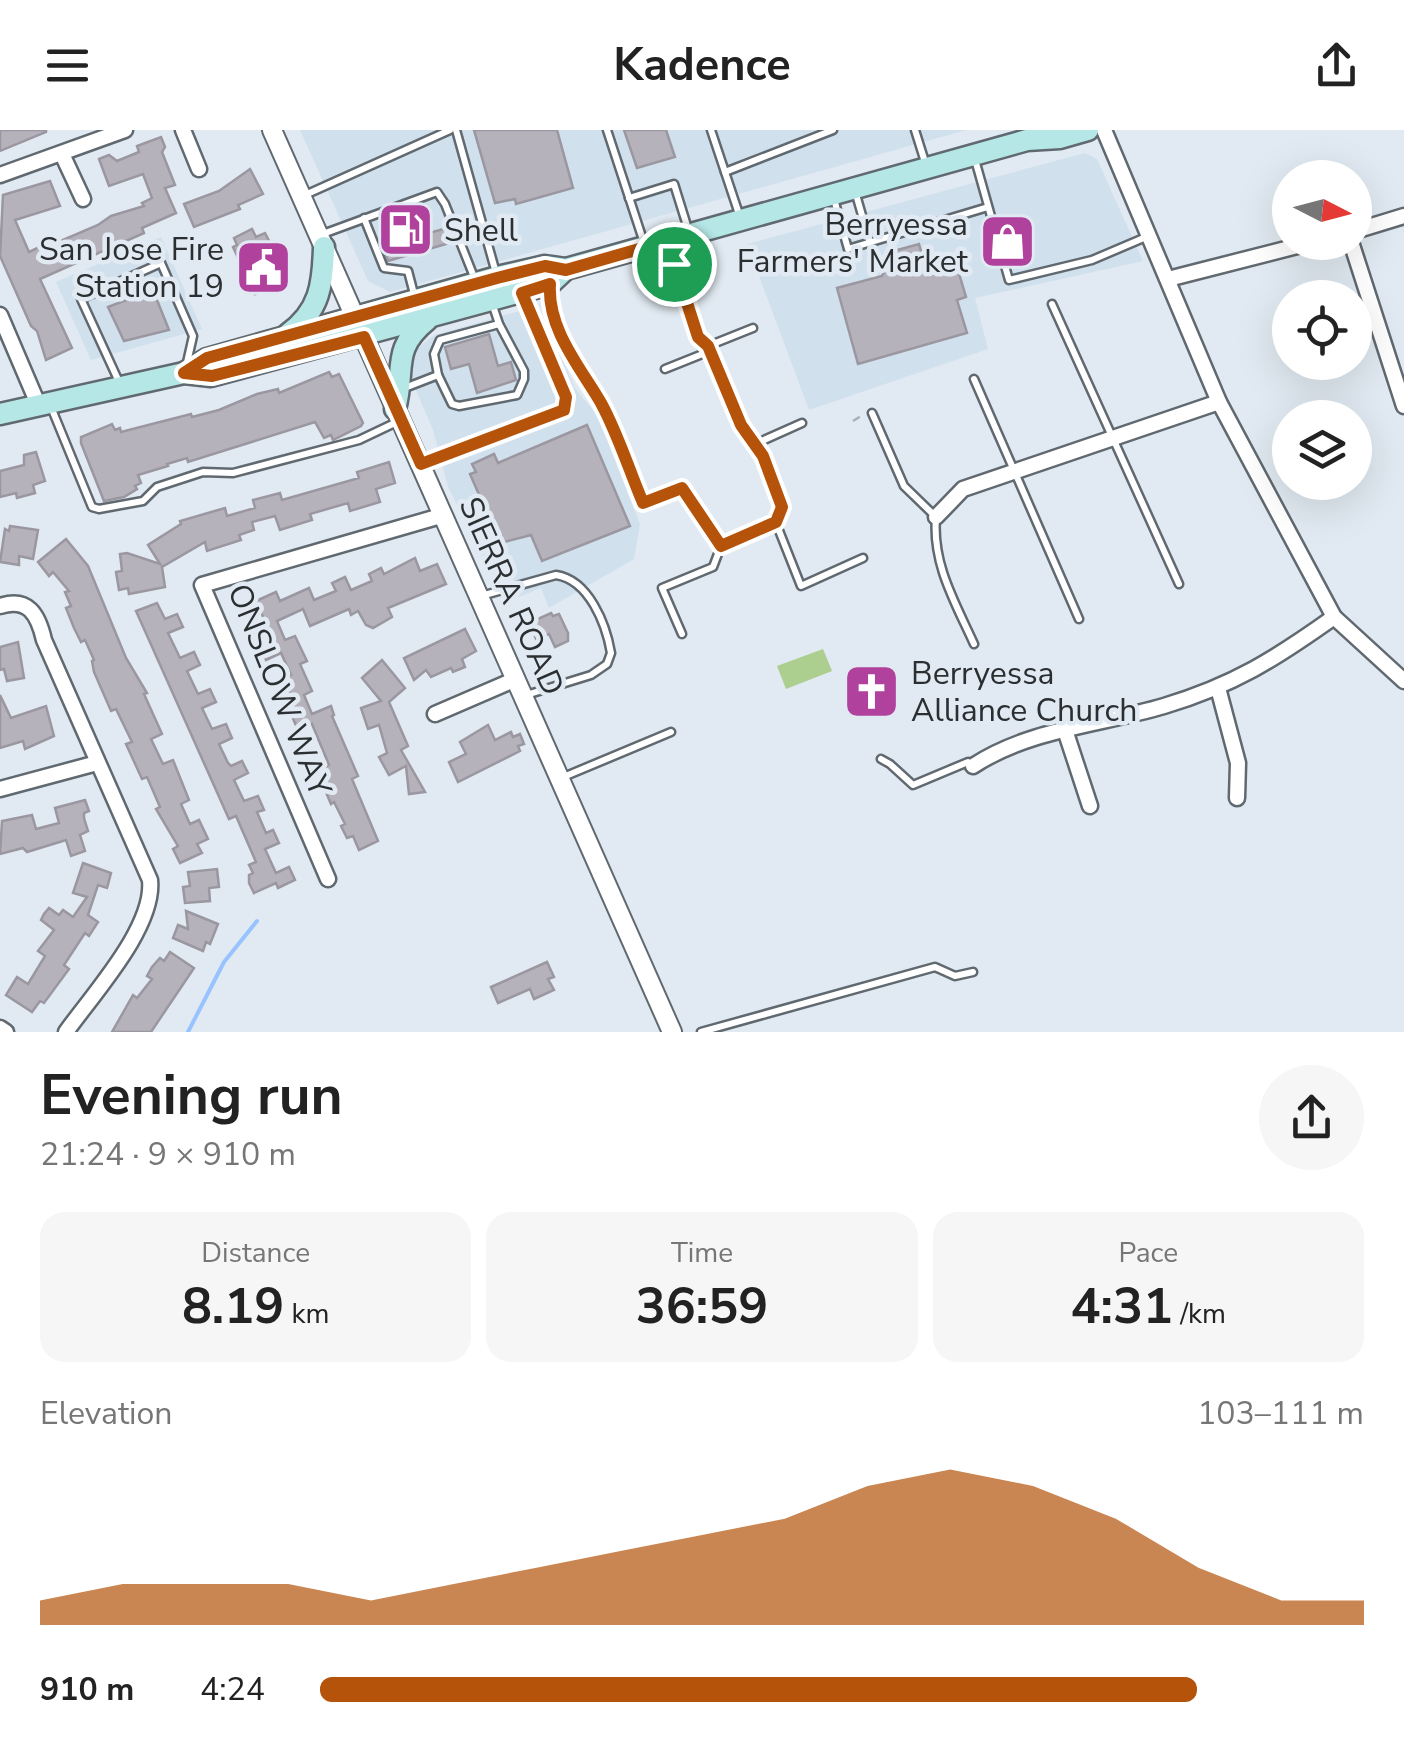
<!DOCTYPE html>
<meta charset="utf-8">
<style>
:root{--surface:#fff;--page:#f6f6f6;--text:#222;--muted:#767676;--accent:#b45309}
body{margin:0;font-family:"Nunito Sans",sans-serif;background:var(--page);color:var(--text);height:100vh;display:flex;flex-direction:column;font-size:38px;white-space:nowrap}
*{box-sizing:border-box;margin:0}
p{font-size:32px;color:var(--muted)}
.icon{flex:none;width:55px;height:55px;fill:none;stroke:currentColor;stroke-width:2;stroke-linecap:round;stroke-linejoin:round}
.map{position:relative;height:902px;overflow:hidden}
.details{display:flex;flex-direction:column;background:var(--surface);flex:1}
.details>*{flex:none}
.needle{width:65px;rotate:96deg}
.controls{position:absolute;left:1272px;top:30px;display:grid;gap:20px}
.controls a{display:grid;place-items:center;width:100px;height:100px;border-radius:50%;background:var(--surface);box-shadow:0 10px 40px #0002;font-size:50px}
.pin{position:absolute;display:grid;place-items:center;width:85px;height:85px;color:#fff;margin:-42px;border:5px solid #fff;border-radius:50%;box-shadow:0 2px 10px #0007}
.round{display:grid;place-items:center;flex:none;width:105px;height:105px;border-radius:52px;background:var(--page)}
.head{display:flex;align-items:center;justify-content:space-between;height:170px;padding:0 40px}
h1{font-size:55px;font-weight:700;line-height:75px}
.stats{display:grid;grid-template-columns:repeat(3,1fr);gap:15px;height:170px;padding:10px 40px}
.stats div{display:grid;align-content:center;border-radius:25px;background:var(--page);text-align:center}
.stats b{font-size:50px;font-weight:700}
.stats small{font-size:28px;font-weight:400}
.stats p{font-size:28px}
.chart{height:280px;padding:20px 40px}
.chart p{display:flex;justify-content:space-between}
.chart svg{width:100%;height:180px;margin-top:10px;fill:var(--accent);opacity:.7}
ul{padding:0 40px;list-style:none;font-size:32px}
li{display:grid;grid-template-columns:160px 120px 1fr;align-items:center;height:75px}
li i{height:25px;border-radius:12px;background:var(--accent)}
header{display:flex;justify-content:space-between;align-items:center;height:130px;padding:0 40px;background:var(--surface);font-size:45px;font-weight:700}
.map>svg:first-child{display:block}
.built{fill:#d0e0ed}
.green{fill:#acce8f}
.lines{fill:none;stroke-linecap:round;stroke-linejoin:round}
.stream{stroke:#99c3ff;stroke-width:4}
.building{fill:#b6b2bc;stroke:#9b97a1;stroke-width:2.5}
.service-casing{stroke:#616970;stroke-width:11}
.minor-casing{stroke:#616970;stroke-width:19}
.tertiary-casing{stroke:#616970;stroke-width:22}
.secondary-casing{stroke:#616970;stroke-width:25}
.path{stroke:#a8afb6;stroke-width:2.5;stroke-dasharray:8 5;stroke-linecap:butt}
.service{stroke:#fff;stroke-width:6}
.minor{stroke:#fff;stroke-width:14}
.tertiary{stroke:#fff;stroke-width:18}
.secondary{stroke:#b5e7e6;stroke-width:20}
.route-casing{stroke:#fff;stroke-width:20}
.route{stroke:#b45309;stroke-width:12}
.labels{text-anchor:middle;stroke-width:9;stroke-linejoin:round;paint-order:stroke}
.poi-label{font-size:32px;fill:#2b2f32;stroke:#e1eaf2;text-anchor:end}
.street-label{font-size:32px;fill:#2b2f32;stroke:#e1eaf2}
</style>
<header><svg class="icon" aria-label="menu" viewBox="0 0 24 24"><path d="M4 6h16M4 12h16M4 18h16"/></svg>Kadence<svg class="icon" aria-label="share" viewBox="0 0 24 24"><path d="M12 15V3M7 8l5-5 5 5M5 13v7h14v-7"/></svg></header>
<div class="map">
<svg width="1404" height="902" viewBox="0 0 1404 902">
<rect width="100%" height="100%" fill="#e1eaf2"/>
<!-- built -->
<g class="built">
<polygon points="300,0 966,0 390,162 368,151"/>
<polygon points="1085,23 1097,29 1143,131 975,168 988,219 809,280 747,114"/>
<polygon points="161,107 202,199 91,230 56,152"/>
<polygon points="538,176 575,258 597,285 640,394 634,429 549,478 541,458 506,472 448,357 433,300 412,251 414,221 434,205"/>
</g>
<!-- green -->
<polygon class="green" points="823,519 832,541 786,559 777,536"/>
<g class="lines">
<!-- stream -->
<polyline class="stream" points="188,902 224,832 257,791"/>
</g>
<!-- building -->
<g class="building">
<polygon points="0,0 46,0 46,2 0,21"/>
<polygon points="474,0 557,0 573,58 516,74 515,69 495,73"/>
<polygon points="624,0 666,0 675,27 637,38"/>
<polygon points="161,7 165,17 162,22 175,55 165,58 176,83 142,98 144,103 40,149 72,218 46,230 37,201 31,196 0,126 3,65 50,51 60,76 15,90 29,122 48,113 49,116 98,95 111,86 144,76 142,73 152,68 143,44 109,56 99,29 109,25 117,31 139,22 137,16"/>
<polygon points="250,39 263,64 238,75 240,79 194,97 184,74 219,61"/>
<polygon points="410,89 415,107 447,98 453,112 388,131 383,116 400,112 395,94"/>
<polygon points="252,99 256,107 265,103 289,149 255,164 233,117 237,115 234,108"/>
<polygon points="919,114 928,146 957,137 966,167 957,170 967,203 858,234 837,158 882,146 897,120"/>
<polygon points="153,160 169,200 124,211 108,177"/>
<polygon points="489,204 498,236 511,232 516,250 477,263 469,234 451,239 445,217"/>
<polygon points="329,242 332,247 339,244 363,293 361,296 333,310 331,305 324,308 315,292 188,332 187,328 167,334 168,336 138,345 141,353 135,356 137,359 124,367 104,371 81,313 81,307 112,294 115,300 120,298 121,302 191,284 192,287 219,280 257,264 278,259 279,263"/>
<polygon points="587,295 630,396 542,431 531,405 500,413 470,344 476,342 472,334 494,324 498,333"/>
<polygon points="36,322 45,351 33,355 35,363 17,368 16,363 0,367 0,341 24,335 24,325"/>
<polygon points="389,332 395,353 376,359 380,372 350,381 348,373 310,384 312,390 280,400 275,386 252,392 254,400 239,405 241,410 207,421 205,412 162,437 165,457 129,464 128,458 119,460 116,442 122,441 120,424 127,423 160,434 148,415 181,394 180,391 225,378 227,386 255,378 253,370 280,363 282,370 359,348 357,342"/>
<polygon points="10,396 38,400 33,429 19,426 19,435 0,432 5,399 9,401"/>
<polygon points="66,409 88,436 126,528 147,563 144,564 162,604 151,609 163,634 173,630 189,670 181,674 190,694 199,690 208,709 197,714 202,723 180,733 173,719 178,716 156,679 160,677 147,647 142,649 126,614 132,612 116,579 111,581 94,542 92,531 94,530 85,510 81,512 74,498 66,478 71,476 65,462 69,461 53,442 49,446 38,432"/>
<polygon points="415,428 420,441 437,434 446,454 388,478 392,487 373,498 366,495 358,481 351,485 349,479 310,496 303,479 277,491 285,510 295,506 307,531 300,534 312,561 304,565 312,584 331,576 334,585 332,586 358,646 352,649 378,711 359,720 353,706 347,708 341,696 345,694 334,672 331,674 317,641 329,635 312,594 298,600 283,566 290,563 285,548 291,545 281,523 266,530 251,494 264,489 256,471 276,462 280,471 309,458 314,470 336,461 332,453 345,447 351,460 372,451 369,444 381,438 384,444"/>
<polygon points="157,473 165,489 177,484 183,497 168,503 180,528 194,522 200,535 187,541 198,564 210,559 216,572 202,578 212,599 226,594 232,608 219,614 228,633 231,636 242,631 248,643 234,650 244,671 258,666 264,680 257,682 266,703 273,700 279,713 265,719 276,743 289,737 295,750 278,758 276,753 254,763 249,753 249,745 253,743 249,735 256,732 236,686 229,689 136,481"/>
<polygon points="551,483 553,486 559,484 568,503 568,511 555,517 549,504 536,509 529,493"/>
<polygon points="465,499 476,521 462,529 465,537 453,542 451,538 431,547 426,540 414,550 404,528"/>
<polygon points="18,512 24,548 7,551 4,539 0,540 0,517"/>
<polygon points="382,530 405,558 389,572 408,616 401,620 425,662 409,664 406,636 389,645 379,627 387,623 379,595 368,599 361,578 381,571 362,548"/>
<polygon points="0,565 11,588 46,576 54,606 25,619 23,611 0,618"/>
<polygon points="488,595 495,610 511,602 513,607 520,604 524,614 518,616 520,621 458,652 449,632 466,624 460,612"/>
<polygon points="85,670 89,681 84,683 84,688 88,701 80,705 85,721 71,726 66,710 27,722 23,718 0,724 2,691 32,685 36,699 59,693 55,678"/>
<polygon points="83,733 111,743 107,758 98,755 88,785 98,792 89,806 85,803 64,835 69,839 44,873 40,871 32,882 6,865 17,847 28,854 45,826 38,821 54,800 41,790 44,784 49,778 59,785 63,780 73,787 87,767 73,763"/>
<polygon points="217,739 219,757 209,758 210,771 185,773 183,757 190,756 188,742"/>
<polygon points="186,781 218,794 210,814 206,812 203,821 173,808 178,795 188,799"/>
<polygon points="170,822 194,838 151,902 112,902 133,865 137,868 152,849 147,846 152,837 160,828 164,831"/>
<polygon points="547,832 554,847 548,849 554,860 534,869 530,859 498,873 491,857"/>
</g>
<g class="lines">
<defs>
<g id="service">
<polyline points="456,0 496,143"/>
<polyline points="607,0 645,116"/>
<polyline points="711,0 739,84"/>
<polyline points="915,0 925,32"/>
<polyline points="974,26 1009,150 1092,130 1146,107"/>
<polyline points="725,42 833,0"/>
<polyline points="855,61 870,113"/>
<polyline points="305,65 450,0"/>
<polyline points="629,68 674,54 688,99"/>
<polyline points="834,69 848,119 988,77"/>
<polyline points="364,88 384,138 408,141 414,164"/>
<polyline points="320,105 437,62 445,74 474,147"/>
<polyline points="667,112 698,207 708,216 741,295 763,326 782,377 776,393 721,416"/>
<polyline points="550,158 549,168 571,229 602,275 643,373 682,358 721,416"/>
<polyline points="1052,174 1179,454"/>
<polyline points="708,216 753,198"/>
<polyline points="665,239 710,221"/>
<polyline points="438,245 434,224 440,210 499,194"/>
<polyline points="974,249 1079,489"/>
<polyline points="120,254 81,169 161,133 193,206 186,237"/>
<polyline points="402,259 438,245 452,274 459,276 517,265 524,249 524,241 499,194 492,173"/>
<polyline points="51,277 92,377 99,379 143,371 157,357 203,342 233,343 359,310 399,291"/>
<path d="M 872,283 L 904,356 L 936,387 C 932,434 955,472 974,514"/>
<polyline points="755,314 802,293"/>
<polyline points="422,334 564,280 566,267 522,163"/>
<polyline points="776,393 801,456 863,428"/>
<path d="M 481,466 L 556,445 C 589,450 606,494 611,523 L 607,534 L 591,545 L 523,566"/>
<polyline points="682,504 662,458 713,437 721,416"/>
<polyline points="881,629 890,634 913,655 968,632 972,635"/>
<polyline points="561,648 671,602"/>
<polyline points="701,902 935,837 955,846 973,842"/>
</g>
<g id="minor">
<polyline points="183,0 199,39"/>
<polyline points="1104,0 1219,272 1334,487 1404,551"/>
<polyline points="62,24 83,69"/>
<polyline points="0,45 125,0"/>
<polyline points="1355,101 1404,86"/>
<polyline points="1351,112 1404,276"/>
<polyline points="1168,149 1313,112"/>
<polyline points="0,185 38,274"/>
<polyline points="936,387 963,359 1219,272"/>
<path d="M 0,476 C 28,467 38,484 44,510 L 150,750 C 155,797 93,864 66,902"/>
<polyline points="1218,558 1238,633 1237,668"/>
<polyline points="435,584 516,549"/>
<polyline points="1065,600 1090,676"/>
<path d="M 973,636 C 1029,599 1100,595 1164,576 C 1234,555 1275,529 1334,487"/>
<polyline points="0,659 97,633"/>
<polyline points="328,749 202,455 444,385"/>
<polyline points="0,898 6,902"/>
</g>
<polyline id="tertiary" points="272,0 672,902"/>
<g id="secondary">
<path d="M 288,204 C 320,181 323,154 324,117"/>
<polyline points="184,243 207,229 497,147 545,136 566,139 1027,10 1060,8 1088,0"/>
<path d="M 395,279 C 406,240 390,220 427,190"/>
<polyline points="0,284 184,243 211,246 550,154 566,139"/>
</g>
</defs>
<!-- service casing -->
<use href="#service" class="service-casing"/>
<!-- minor casing -->
<use href="#minor" class="minor-casing"/>
<!-- tertiary casing -->
<use href="#tertiary" class="tertiary-casing"/>
<!-- secondary casing -->
<use href="#secondary" class="secondary-casing"/>
<!-- path -->
<polyline class="path" points="853,291 861,286"/>
<!-- service -->
<use href="#service" class="service"/>
<!-- minor -->
<use href="#minor" class="minor"/>
<!-- tertiary -->
<use href="#tertiary" class="tertiary"/>
<!-- secondary -->
<use href="#secondary" class="secondary"/>
</g>
<g class="lines">
<defs>
<path id="route" d="M 667,111 L 698,207 L 708,216 L 741,295 L 763,326 L 782,377 L 776,392 L 721,416 L 682,358 L 643,373 C 629,340 618,304 601,273 C 580,237 547,199 550,154 L 522,163 L 566,267 L 564,280 L 421,334 L 364,207 L 212,246 L 184,243 L 207,228 L 497,148 L 545,136 L 566,140 Z"/>
</defs>
<!-- route casing -->
<use href="#route" class="route-casing"/>
<!-- route -->
<use href="#route" class="route"/>
</g>
<!-- icons -->
<defs>
<symbol id="fuel-square" viewBox="-11 -11 22 22"><rect x="-9" y="-9" width="18" height="18" rx="4" fill="#b0419d" stroke="#e1eaf2"/><path d="M-5.5-6h7V0h2V4h1.3V-2.5L3-4.5l.8-.8L6-3V5H2.5V1h-1V6h-7ZM-4.2-4.7v3.2H.2V-4.7Z" fill="#fff"/></symbol>
<symbol id="shop-square" viewBox="-11 -11 22 22"><rect x="-9" y="-9" width="18" height="18" rx="4" fill="#b0419d" stroke="#e1eaf2"/><path d="M-5-2.5h2.3a2.7 3.5 0 0 1 5.4 0H5L5.5 6h-11ZM-1.5-2.5h3a1.5 2.3 0 0 0-3 0Z" fill="#fff"/></symbol>
<symbol id="civic-square" viewBox="-11 -11 22 22"><rect x="-9" y="-9" width="18" height="18" rx="4" fill="#b0419d" stroke="#e1eaf2"/><path d="M-.6-6.5H3V-4.5H.6V-3L4-1V1h2V6H-6V1h2V-1L-.6-3ZM-1.2 2.5V6h2.4V2.5Z" fill="#fff"/></symbol>
<symbol id="church-square" viewBox="-11 -11 22 22"><rect x="-9" y="-9" width="18" height="18" rx="4" fill="#b0419d" stroke="#e1eaf2"/><path d="M-1.2-6h2.4v3.5h3.3v2.4h-3.3V6h-2.4V-.1h-3.3v-2.4h3.3Z" fill="#fff"/></symbol>
</defs>
<g fill-rule="evenodd">
<use href="#fuel-square" x="374" y="68" width="63" height="63"/>
<use href="#shop-square" x="976" y="80" width="63" height="63"/>
<use href="#civic-square" x="232" y="106" width="63" height="63"/>
<use href="#church-square" x="840" y="530" width="63" height="63"/>
</g>
<g class="labels">
<!-- poi labels -->
<g class="poi-label">
<text x="968" y="105">Berryessa<tspan x="968" dy="37">Farmers' Market</tspan></text>
<text x="444" y="111" text-anchor="start">Shell</text>
<text x="224" y="130">San Jose Fire<tspan x="224" dy="37">Station 19</tspan></text>
<text x="911" y="554" text-anchor="start">Berryessa<tspan x="911" dy="37">Alliance Church</tspan></text>
</g>
<!-- street labels -->
<g class="street-label">
<text transform="translate(512 466) rotate(66)" y="11">SIERRA ROAD</text>
<text transform="translate(280 560) rotate(68)" y="11">ONSLOW WAY</text>
</g>
</g>
</svg>
<div class="controls">
<a><svg class="needle" viewBox="-14 -14 28 28"><path d="M0-13l5 13h-10z" fill="#e53935"/><path d="M0 13l5-13h-10z" fill="#767676"/></svg></a>
<a><svg class="icon" aria-label="locate" viewBox="0 0 24 24"><circle cx="12" cy="12" r="6"/><path d="M12 2v4M12 18v4M2 12h4M18 12h4"/></svg></a>
<a><svg class="icon" aria-label="layers" viewBox="0 0 24 24"><path d="M12 4l9 5-9 5-9-5zM3 14l9 5 9-5"/></svg></a>
</div>
<div class="pin" style="left:674px;top:134px;background:#1e9e55"><svg class="icon" aria-label="arrive" viewBox="0 0 24 24"><path d="M6 21V4h12l-3 4 3 4H6"/></svg></div>
</div>
<section class="details">
<div class="head"><div><h1>Evening run</h1><p>21:24 · 9 × 910 m</p></div><a class="round"><svg class="icon" aria-label="share" viewBox="0 0 24 24"><path d="M12 15V3M7 8l5-5 5 5M5 13v7h14v-7"/></svg></a></div>
<div class="stats">
<div><p>Distance</p><b>8.19<small> km</small></b></div>
<div><p>Time</p><b>36:59</b></div>
<div><p>Pace</p><b>4:31<small> /km</small></b></div>
</div>
<div class="chart"><p><span>Elevation</span>103–111 m</p>
<svg viewBox="0 0 160 44" preserveAspectRatio="none"><path d="M0 44V38L10 34L20 34L30 34L40 38L50 34L60 30L70 26L80 22L90 18L100 10L110 6L120 10L130 18L140 30L150 38L160 38V44z"/></svg>
</div>
<ul>
<li><b>910 m</b>4:24<i style="width:84%"></i></li>
</ul>
</section>
